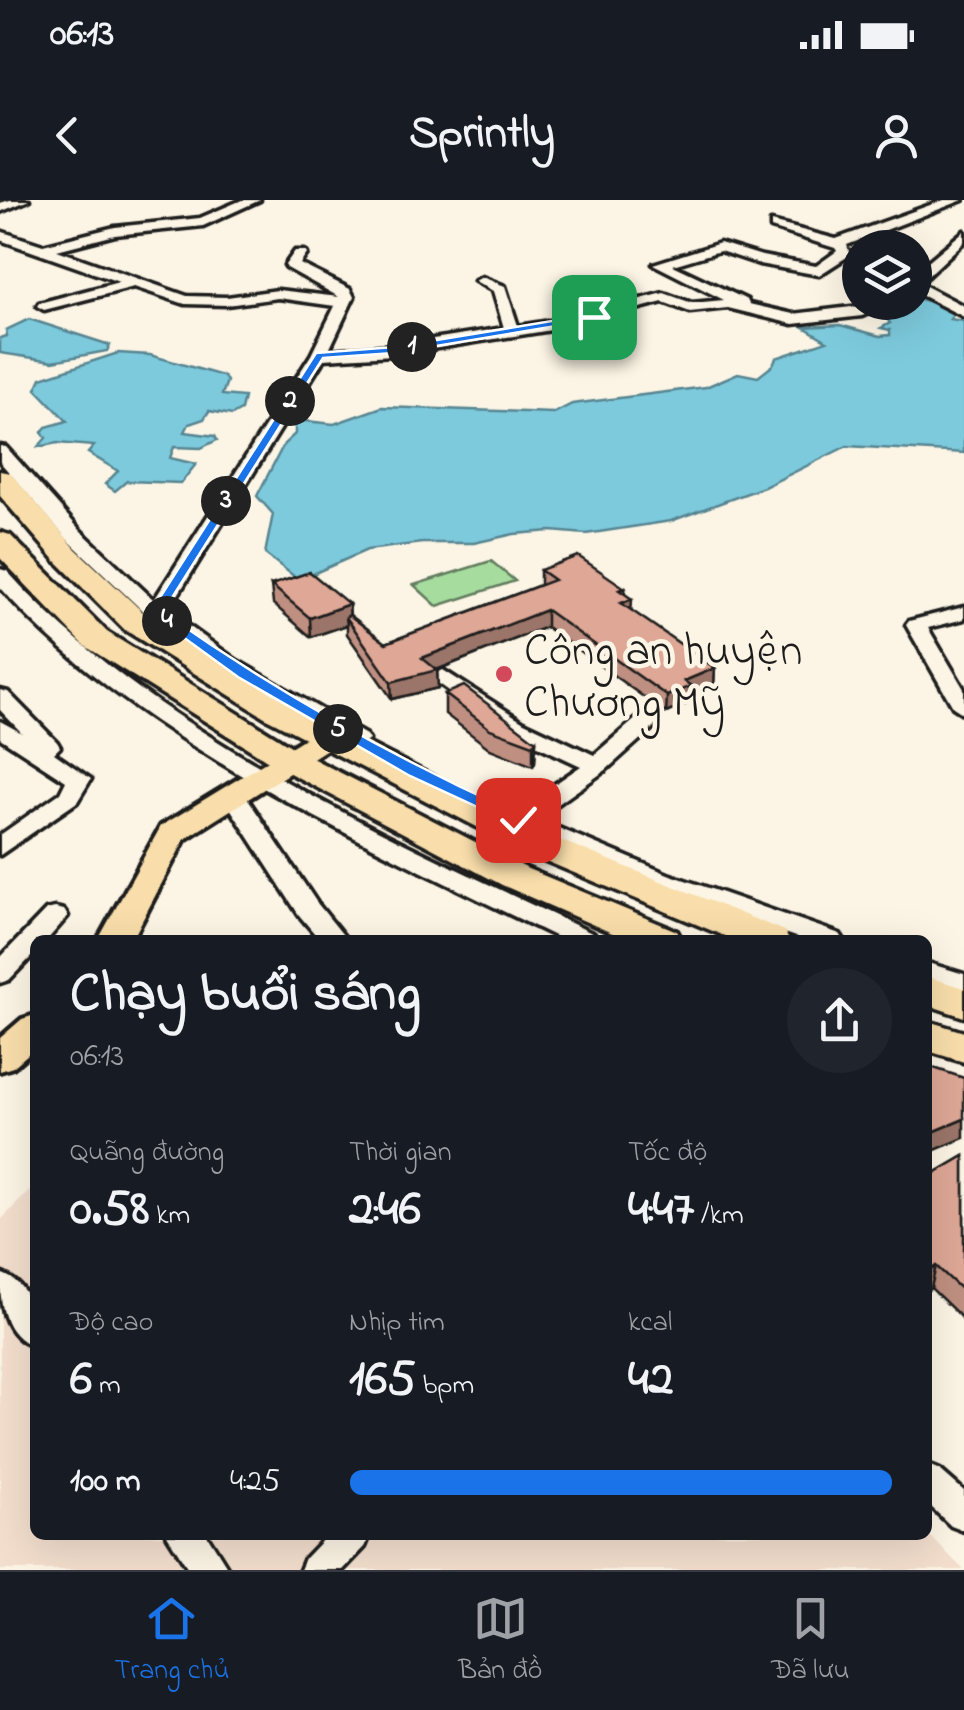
<!DOCTYPE html>
<html lang="vi">
<meta charset="utf-8">
<style>
:root{--surface:#171b24;--page:#20242c;--text:#f1f3f6;--muted:#9ea1a6;--line:#363941;--accent:#1a73e8}
body{margin:0;font-family:"Indie Flower",sans-serif;background:var(--page);color:var(--text);height:100vh;display:flex;flex-direction:column;font-size:38px;white-space:nowrap}
*{box-sizing:border-box;margin:0}
p{font-size:32px;color:var(--muted)}
.icon{flex:none;width:55px;height:55px;fill:none;stroke:currentColor;stroke-width:2;stroke-linecap:round;stroke-linejoin:round}
.map{position:relative;flex:1;overflow:hidden}
.details{position:absolute;left:30px;top:735px;width:902px;height:605px;display:flex;flex-direction:column;background:var(--surface);border-radius:15px;box-shadow:0 10px 40px #0002}
.details>*{flex:none}
.controls{position:absolute;left:842px;top:30px;display:grid;gap:20px}
.controls a{display:grid;place-items:center;width:90px;height:90px;border-radius:50%;background:var(--surface);box-shadow:0 10px 40px #0002;font-size:50px}
.pin{position:absolute;display:grid;place-items:center;width:85px;height:85px;color:#fff;margin:-42px;border-radius:20px;box-shadow:0 5px 15px #0006}
.km{position:absolute;width:50px;height:50px;margin:-25px;border-radius:50%;background:#222;color:#fff;font-size:28px;line-height:50px;text-align:center}
.round{display:grid;place-items:center;flex:none;width:105px;height:105px;border-radius:52px;background:var(--page)}
.summary{display:flex;align-items:center;justify-content:space-between;height:170px;padding:0 40px}
h1{font-size:55px;font-weight:700;line-height:75px}
.figures{display:grid;grid-template-columns:repeat(3,1fr);gap:15px;height:170px;padding:10px 40px}
.figures div{display:grid;align-content:center}
.figures b{font-size:50px;font-weight:700}
.figures small{font-size:28px;font-weight:400}
.figures p{font-size:28px}
ul{padding:0 40px;list-style:none;font-size:32px}
li{display:grid;grid-template-columns:160px 120px 1fr;align-items:center;height:75px}
li i{height:25px;border-radius:12px;background:var(--accent)}
.status{display:flex;justify-content:space-between;align-items:center;height:70px;padding:0 50px;background:var(--surface);direction:ltr}
.status svg{height:28px;fill:currentColor}
header{display:flex;justify-content:space-between;align-items:center;height:130px;padding:0 40px;background:var(--surface);font-size:45px;font-weight:700}
.tabs{display:flex;justify-content:space-around;align-items:center;height:140px;border-top:2px solid var(--line);background:var(--surface);font-size:28px;color:var(--muted)}
.tabs a{display:grid;justify-items:center;gap:5px}
.tabs .selected{color:var(--accent)}
.map>svg:first-child{display:block}
.built{fill:#f3decd}
.green{fill:#a7dc9f;stroke:#627c5e;stroke-width:2.5}
.water{fill:#7dcadd;stroke:#568490;stroke-width:2.5}
.lines{fill:none;stroke-linecap:round;stroke-linejoin:round}
.minor-casing{stroke:#1c1c1c;stroke-width:7}
.major-casing{stroke:#1c1c1c;stroke-width:8}
.highway-casing{stroke:#1c1c1c;stroke-width:7}
.minor{fill:#fcf5e5;fill-rule:evenodd}
.major{fill:#f9deab;fill-rule:evenodd}
.highway{fill:#f9deab;fill-rule:evenodd}
.wall{fill:#bf9081;stroke:#1c1c1c;stroke-width:2.5}
.shaded-wall{fill:#9b7569;stroke:#1c1c1c;stroke-width:2.5}
.building{fill:#dea796;stroke:#1c1c1c;stroke-width:2.5}
.route{fill:#1a73e8;stroke:#fff;stroke-width:2.5}
.poi-dot{fill:#d1495b;stroke:#fcf5e5;stroke-width:4}
.labels{text-anchor:middle;stroke-width:9;stroke-linejoin:round;paint-order:stroke}
.poi-label{font-size:45px;fill:#1c1c1c;stroke:#fcf5e5;text-anchor:start}
</style>
<div class="status"><b>06:13</b><svg viewBox="0 0 49 12"><path d="M0 12V9h3v3zM5 12V6h3v6zM10 12V3h3v9zM15 12V0h3v12zM26 1h20v11H26zM47 4h2v5h-2z"/></svg></div>
<header><svg class="icon" aria-label="back" viewBox="0 0 24 24"><path d="M15 5l-7 7 7 7"/></svg>Sprintly<svg class="icon" aria-label="person" viewBox="0 0 24 24"><circle cx="12" cy="8" r="4"/><path d="M4 21q1-7 8-7t8 7"/></svg></header>
<div class="map">
<svg width="964" height="1370" viewBox="0 0 964 1370">
<rect width="100%" height="100%" fill="#fcf5e5"/>
<filter id="ink" filterUnits="userSpaceOnUse"><feTurbulence type="fractalNoise" baseFrequency=".01" numOctaves="2"/><feDisplacementMap in="SourceGraphic" scale="20" xChannelSelector="R" yChannelSelector="G"/><feConvolveMatrix kernelMatrix="1 2 1 2 8 2 1 2 1" color-interpolation-filters="sRGB"/></filter>
<g filter="url(#ink)">
<!-- built -->
<polygon class="built" points="35,985 35,1335 928,1334 964,1370 0,1370 0,1021"/>
<!-- green -->
<polygon class="green" points="491,361 515,381 437,406 414,385"/>
<!-- water -->
<g class="water">
<polygon points="915,98 949,106 953,115 950,119 964,121 964,253 847,246 764,287 671,321 586,334 551,331 514,334 474,343 422,343 367,350 299,380 265,354 273,314 257,296 284,244 295,234 295,220 334,224 382,207 554,213 572,204 706,187 738,173 758,177 772,166 776,158 827,141 804,127 840,125 880,136 890,135 890,130 881,128 890,123 884,115 904,103 915,102"/>
<polygon points="29,119 110,145 107,151 53,161 0,153 0,138 7,136 6,130"/>
<polygon points="118,153 150,155 223,176 227,181 222,195 244,197 241,210 232,215 209,211 204,219 189,224 185,232 215,236 217,240 201,248 174,247 170,258 196,264 181,283 127,281 115,291 105,284 118,271 88,253 94,246 57,243 38,247 46,238 42,232 46,227 67,221 36,189 41,178"/>
</g>
<g class="lines">
<defs>
<g id="minor">
<polygon points="10,0 29,0 0,12 0,3"/>
<polygon points="242,0 260,0 203,26 115,35 57,50 187,96 227,97 278,90 339,97 287,68 285,65 295,51 305,51 307,54 300,64 350,89 354,97 329,150 394,145 504,128 493,91 475,81 482,77 505,86 518,126 563,119 664,93 692,103 724,100 653,64 720,43 762,56 816,66 837,51 835,48 771,28 771,22 836,39 944,0 963,0 847,45 850,55 819,75 759,64 720,51 673,65 747,100 749,104 793,114 893,102 862,116 793,124 728,108 690,112 663,102 564,128 394,155 324,159 168,411 236,460 366,535 369,540 358,547 246,485 159,425 156,429 142,429 139,425 146,414 67,339 0,262 0,246 6,247 81,331 154,400 311,155 335,106 278,98 227,105 185,104 134,87 44,110 37,106 39,103 119,82 0,40 0,31 43,45 115,27 200,18"/>
<polygon points="964,31 964,42 920,83 964,106 964,117 915,92 915,72"/>
<path d="M 0,369 L 7,371 C 154,536 397,640 594,734 L 598,740 L 563,740 C 381,652 134,541 0,387 Z"/>
<polygon points="964,407 964,419 928,428 964,489 964,514 953,507 906,425 909,421"/>
<polygon points="443,470 524,522 594,555 638,517 654,517 657,522 654,527 606,570 537,619 668,674 840,734 844,740 804,740 650,686 520,629 507,634 499,632 495,627 500,621 484,610 488,605 496,603 517,610 581,566 508,532 435,481 432,476"/>
<polygon points="0,490 8,492 57,542 60,547 54,553 91,579 77,602 0,655 0,635 60,593 66,581 0,538 0,521 22,533 0,510"/>
<polygon points="233,587 241,589 317,703 347,740 320,740 299,715 221,594"/>
<polygon points="55,708 64,710 68,716 47,740 35,740 35,753 9,780 0,783 0,758 46,710"/>
<polygon points="928,763 964,774 964,792 928,781"/>
<polygon points="928,855 964,866 964,887 928,875"/>
<path d="M 0,1073 C 33,1084 35,1117 35,1147 C 2,1135 0,1103 0,1073 Z"/>
<polygon points="928,1265 940,1270 964,1291 964,1331 951,1326 928,1304"/>
<polygon points="167,1335 207,1335 229,1370 189,1370"/>
<polygon points="327,1335 370,1335 365,1347 343,1370 300,1370 305,1358"/>
</g>
<g id="major">
<polygon points="328,527 338,530 343,536 338,542 185,639 132,740 98,740 161,626 318,530"/>
<polygon points="35,815 35,848 13,867 0,871 0,838 22,819"/>
</g>
<g id="highway">
<polygon points="0,271 10,273 76,349 147,416 292,505 555,638 784,731 789,740 734,740 529,654 268,519 125,430 56,361 0,296"/>
<polygon points="0,332 10,335 107,432 302,553 528,669 677,731 682,740 628,740 502,685 278,567 85,446 0,358"/>
<polygon points="928,777 964,788 964,817 928,805"/>
<polygon points="928,821 964,832 964,862 928,851"/>
</g>
</defs>
<!-- minor casing -->
<use href="#minor" class="minor-casing"/>
<!-- major casing -->
<use href="#major" class="major-casing"/>
<!-- highway casing -->
<use href="#highway" class="highway-casing"/>
<!-- minor -->
<use href="#minor" class="minor"/>
<!-- major -->
<use href="#major" class="major"/>
<!-- highway -->
<use href="#highway" class="highway"/>
</g>
<!-- wall -->
<g class="wall">
<polygon points="540,370 625,388 625,394 631,411 715,468 714,485 690,495 689,503 666,513 546,427 437,470 438,488 392,499 347,434 347,425 311,437 273,404 271,385 349,404 350,415 386,443 540,385"/>
<polygon points="445,494 536,541 535,562 533,566 490,549 445,514"/>
<polygon points="964,956 964,1120 931,1088 928,1090 928,977"/>
</g>
<!-- shaded-wall -->
<g class="shaded-wall">
<polygon points="625,388 625,402 632,399 631,416 620,420 619,390"/>
<polygon points="349,404 350,423 346,417 347,425 311,437 310,418"/>
<polygon points="546,410 546,427 436,470 437,470 438,488 392,499 391,482 422,458"/>
<polygon points="715,468 714,485 690,495 689,503 666,513 667,496 684,481"/>
<polygon points="536,541 535,562 533,566 533,545"/>
<polygon points="964,919 964,938 928,953 928,934"/>
<polygon points="936,1066 931,1088 928,1090 928,1072"/>
</g>
<!-- building -->
<g class="building">
<polygon points="578,356 625,388 619,390 632,399 621,403 715,468 684,481 691,486 667,496 546,410 422,458 437,470 391,482 346,417 349,415 386,443 554,380 540,370"/>
<polygon points="310,372 349,404 310,418 271,385"/>
<polygon points="464,486 536,541 533,545 490,529 445,494"/>
<polygon points="928,866 964,878 964,919 928,934"/>
<polygon points="964,956 964,1092 936,1066 928,1072 928,977"/>
</g>
</g>
<!-- route -->
<path class="route" d="M 594,114 L 598,119 L 394,153 L 323,158 L 163,412 C 277,492 396,559 523,616 L 523,623 L 512,623 L 410,576 L 238,477 L 150,413 L 316,153 L 394,147 Z"/>
<!-- markers -->
<circle class="poi-dot" cx="504" cy="474" r="10"/>
<g class="labels">
<!-- poi labels -->
<g class="poi-label">
<text x="524" y="464">Công an huyện<tspan x="524" dy="52">Chương Mỹ</tspan></text>
</g>
</g>
</svg>
<div class="controls">
<a><svg class="icon" aria-label="layers" viewBox="0 0 24 24"><path d="M12 4l9 5-9 5-9-5zM3 14l9 5 9-5"/></svg></a>
</div>
<div class="pin" style="left:594px;top:117px;background:#1e9e55"><svg class="icon" aria-label="arrive" viewBox="0 0 24 24"><path d="M6 21V4h12l-3 4 3 4H6"/></svg></div>
<div class="pin" style="left:518px;top:620px;background:#d93025"><svg class="icon" aria-label="check" viewBox="0 0 24 24"><path d="M5 12l5 5 9-10"/></svg></div>
<b class="km" style="left:412px;top:147px">1</b>
<b class="km" style="left:290px;top:201px">2</b>
<b class="km" style="left:226px;top:301px">3</b>
<b class="km" style="left:167px;top:421px">4</b>
<b class="km" style="left:338px;top:529px">5</b>
<section class="details">
<div class="summary"><div><h1>Chạy buổi sáng</h1><p>06:13</p></div><a class="round"><svg class="icon" aria-label="share" viewBox="0 0 24 24"><path d="M12 15V3M7 8l5-5 5 5M5 13v7h14v-7"/></svg></a></div>
<div class="figures">
<div><p>Quãng đường</p><b>0.58<small> km</small></b></div>
<div><p>Thời gian</p><b>2:46</b></div>
<div><p>Tốc độ</p><b>4:47<small> /km</small></b></div>
</div>
<div class="figures">
<div><p>Độ cao</p><b>6<small> m</small></b></div>
<div><p>Nhịp tim</p><b>165<small> bpm</small></b></div>
<div><p>kcal</p><b>42</b></div>
</div>
<ul>
<li><b>100 m</b>4:25<i style="width:100%"></i></li>
</ul>
</section>
</div>
<nav class="tabs">
<a class="selected"><svg class="icon" aria-label="home" viewBox="0 0 24 24"><path d="M3 11l9-7 9 7M6 9v11h12V9"/></svg>Trang chủ</a>
<a><svg class="icon" aria-label="map" viewBox="0 0 24 24"><path d="M3 6l6-2 6 2 6-2v14l-6 2-6-2-6 2zM9 4v14M15 6v14"/></svg>Bản đồ</a>
<a><svg class="icon" aria-label="saved" viewBox="0 0 24 24"><path d="M7 4h10v16l-5-4-5 4z"/></svg>Đã lưu</a>
</nav>
